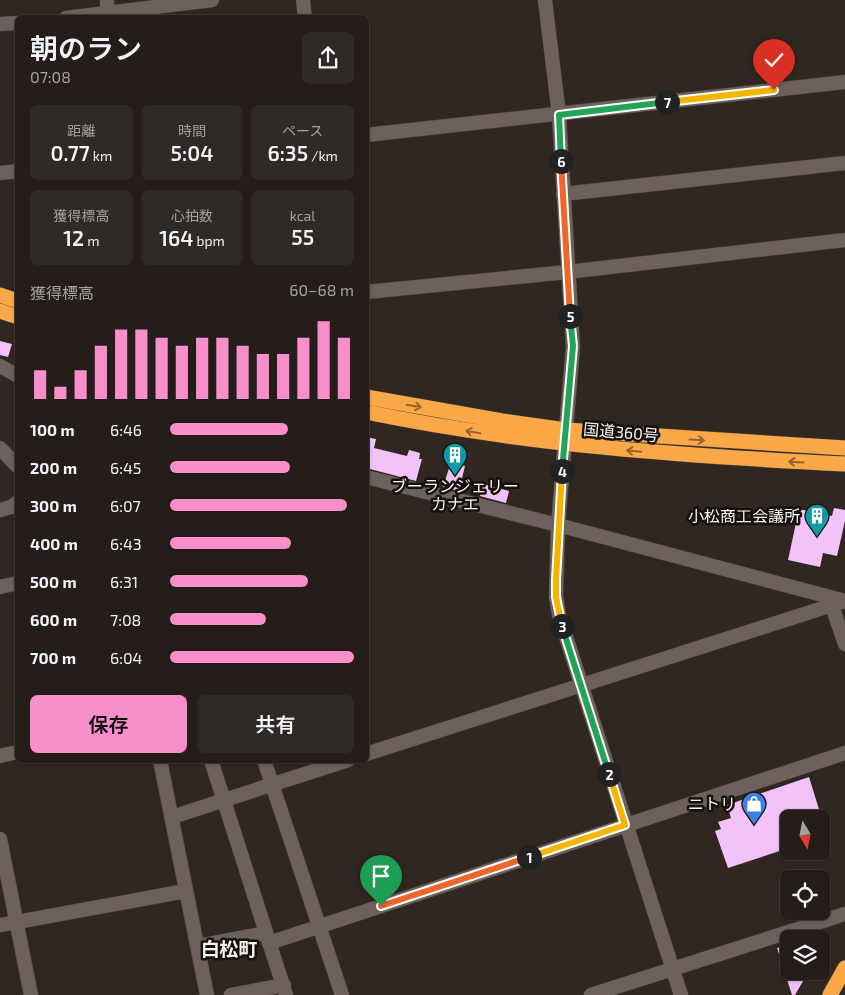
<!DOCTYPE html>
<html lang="ja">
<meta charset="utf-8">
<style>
:root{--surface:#241d19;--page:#302a26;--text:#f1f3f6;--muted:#a3a2a2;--line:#413b38;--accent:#f98fca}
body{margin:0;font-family:"Exo 2","Noto Sans JP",sans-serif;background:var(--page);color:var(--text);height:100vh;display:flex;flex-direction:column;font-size:19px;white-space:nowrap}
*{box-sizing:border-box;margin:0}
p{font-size:16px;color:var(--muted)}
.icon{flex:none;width:28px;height:28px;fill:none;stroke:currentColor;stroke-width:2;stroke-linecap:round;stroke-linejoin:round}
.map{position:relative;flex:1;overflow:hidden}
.panel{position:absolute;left:15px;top:15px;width:354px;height:748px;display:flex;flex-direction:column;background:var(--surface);border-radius:8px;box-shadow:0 1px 4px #0004,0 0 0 1px var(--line)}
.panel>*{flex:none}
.needle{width:32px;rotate:170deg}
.fabs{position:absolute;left:780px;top:810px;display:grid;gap:10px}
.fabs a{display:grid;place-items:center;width:50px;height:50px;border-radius:8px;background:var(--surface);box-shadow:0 1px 4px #0004,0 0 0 1px var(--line);font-size:25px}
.pin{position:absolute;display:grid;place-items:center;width:42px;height:42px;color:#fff;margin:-51px -21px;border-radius:50% 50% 50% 0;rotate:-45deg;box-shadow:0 0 5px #0007}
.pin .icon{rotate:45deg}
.km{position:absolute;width:25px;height:25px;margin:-12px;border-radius:50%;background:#222;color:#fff;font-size:14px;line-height:25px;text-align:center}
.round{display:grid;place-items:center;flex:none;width:52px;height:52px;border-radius:8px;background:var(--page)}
.overview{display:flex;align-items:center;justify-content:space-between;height:85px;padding:0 15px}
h1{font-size:28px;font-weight:600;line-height:38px}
.figures{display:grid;grid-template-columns:repeat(3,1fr);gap:8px;height:85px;padding:5px 15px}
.figures div{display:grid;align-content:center;border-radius:8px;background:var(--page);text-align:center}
.figures b{font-size:21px;font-weight:600}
.figures small{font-size:14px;font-weight:400}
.figures p{font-size:14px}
.chart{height:140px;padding:10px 15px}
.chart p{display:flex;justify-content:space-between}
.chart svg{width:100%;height:90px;margin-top:5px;stroke:var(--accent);stroke-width:6}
.action{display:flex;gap:10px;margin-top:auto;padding:10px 15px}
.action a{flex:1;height:58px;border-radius:8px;background:var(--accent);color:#111;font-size:20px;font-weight:600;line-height:58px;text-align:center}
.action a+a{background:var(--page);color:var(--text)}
ul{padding:0 15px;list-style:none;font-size:16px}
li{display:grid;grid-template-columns:80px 60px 1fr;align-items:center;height:38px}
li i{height:12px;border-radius:6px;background:var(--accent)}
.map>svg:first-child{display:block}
.building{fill:#f2c2f8}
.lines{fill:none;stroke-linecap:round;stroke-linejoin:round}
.minor-casing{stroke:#4a423c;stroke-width:15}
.highway-casing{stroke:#4a423c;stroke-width:16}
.minor{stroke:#6c625b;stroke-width:14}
.highway{stroke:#fba948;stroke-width:15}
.oneway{stroke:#94652e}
.split-1-casing{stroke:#fff;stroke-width:10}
.split-2-casing{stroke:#fff;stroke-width:10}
.split-3-casing{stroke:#fff;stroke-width:10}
.split-4-casing{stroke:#fff;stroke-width:10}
.split-5-casing{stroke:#fff;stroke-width:10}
.split-6-casing{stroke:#fff;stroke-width:10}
.split-7-casing{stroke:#fff;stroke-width:10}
.split-8-casing{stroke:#fff;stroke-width:10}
.split-1{stroke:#f0652b;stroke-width:6}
.split-2{stroke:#f5b400;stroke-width:6}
.split-3{stroke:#22a559;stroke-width:6}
.split-4{stroke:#f5b400;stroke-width:6}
.split-5{stroke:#22a559;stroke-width:6}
.split-6{stroke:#f0652b;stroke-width:6}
.split-7{stroke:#22a559;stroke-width:6}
.split-8{stroke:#f5b400;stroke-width:6}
.labels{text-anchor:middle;stroke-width:5;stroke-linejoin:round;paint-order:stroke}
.street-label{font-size:16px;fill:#f9f3ef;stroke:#15110e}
.poi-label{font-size:16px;fill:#f9f3ef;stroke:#15110e;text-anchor:end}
.quarter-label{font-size:19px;font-weight:bold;fill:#f9f3ef;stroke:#15110e}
</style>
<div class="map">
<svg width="845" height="995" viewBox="0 0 845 995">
<rect width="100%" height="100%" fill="#302721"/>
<!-- building -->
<g class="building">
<polygon points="0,341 12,344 8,357 0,355"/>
<polygon points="366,437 376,439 374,448 407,456 409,450 420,453 419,459 422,459 416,481 366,468"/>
<polygon points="451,462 465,466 459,491 443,487"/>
<polygon points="483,484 509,491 506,503 480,496"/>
<polygon points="834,508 845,510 845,521 837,556 823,553 820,567 788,560 799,509 832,516"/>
<polygon points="809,777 822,819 789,819 789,848 728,868 715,831 721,829 718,822 731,818 727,805"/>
<polygon points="789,944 789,971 809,971 795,995 792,995 777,948"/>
</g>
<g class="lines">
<defs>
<g id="minor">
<polyline points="107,0 108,18"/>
<polyline points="303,0 305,18"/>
<polyline points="545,0 559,115 573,346 558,525 556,597 559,615 681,995"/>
<polyline points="66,18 212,0"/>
<polyline points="0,24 18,23"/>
<polyline points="366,135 845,82"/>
<polyline points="0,173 18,171"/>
<polyline points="563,194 845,163"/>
<polyline points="366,292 567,272 845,240"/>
<polyline points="0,366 18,376"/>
<polyline points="0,448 18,467"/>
<polyline points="366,477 558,525 845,601"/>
<polyline points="0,510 11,507 18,502"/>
<polyline points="0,587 18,583"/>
<polyline points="832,606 845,644"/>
<polyline points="366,754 845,601"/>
<polyline points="0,756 18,752"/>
<polyline points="160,760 207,995"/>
<polyline points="211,760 286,995"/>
<polyline points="264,760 342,995"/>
<polyline points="172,817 348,760"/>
<polyline points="0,839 31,995"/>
<polyline points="0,925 186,891"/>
<polyline points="269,943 845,753"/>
<polyline points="198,946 266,933"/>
<polyline points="231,995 284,985"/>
<polyline points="591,995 845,914"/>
</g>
<g id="highway">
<polyline points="0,295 18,301"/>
<polyline points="0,311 18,317"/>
<polyline points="366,397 502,421 566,430 845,448"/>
<path d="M 366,412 C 525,445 684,456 845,464"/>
<polyline points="830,995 845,968"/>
</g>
</defs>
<!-- minor casing -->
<use href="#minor" class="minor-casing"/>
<!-- highway casing -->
<use href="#highway" class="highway-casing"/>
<!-- minor -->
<use href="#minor" class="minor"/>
<!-- highway -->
<use href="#highway" class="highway"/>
</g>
<!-- one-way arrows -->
<defs><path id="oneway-shaft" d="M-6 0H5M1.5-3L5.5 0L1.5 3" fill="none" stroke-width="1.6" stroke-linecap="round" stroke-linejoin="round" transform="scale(1.25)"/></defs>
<g class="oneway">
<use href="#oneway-shaft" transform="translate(414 406) rotate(10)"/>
<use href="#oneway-shaft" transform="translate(473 432) rotate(-170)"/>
<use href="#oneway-shaft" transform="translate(697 440) rotate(3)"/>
<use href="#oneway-shaft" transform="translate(634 451) rotate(-175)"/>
<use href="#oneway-shaft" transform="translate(796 462) rotate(-177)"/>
</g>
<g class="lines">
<defs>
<polyline id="split-1" points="381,906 529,857"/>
<polyline id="split-2" points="529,857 625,825 609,774"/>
<polyline id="split-3" points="562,626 609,774"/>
<polyline id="split-4" points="562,626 556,597 556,580 562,471"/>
<polyline id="split-5" points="562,471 573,346 570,316"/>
<polyline id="split-6" points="561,161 570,316"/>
<polyline id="split-7" points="561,161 559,115 667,102"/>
<polyline id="split-8" points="667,102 774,90"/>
</defs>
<!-- split-1 casing -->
<use href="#split-1" class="split-1-casing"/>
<!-- split-2 casing -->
<use href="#split-2" class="split-2-casing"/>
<!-- split-3 casing -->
<use href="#split-3" class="split-3-casing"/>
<!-- split-4 casing -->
<use href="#split-4" class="split-4-casing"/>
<!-- split-5 casing -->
<use href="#split-5" class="split-5-casing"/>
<!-- split-6 casing -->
<use href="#split-6" class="split-6-casing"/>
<!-- split-7 casing -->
<use href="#split-7" class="split-7-casing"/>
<!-- split-8 casing -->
<use href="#split-8" class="split-8-casing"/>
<!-- split-1 -->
<use href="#split-1" class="split-1"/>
<!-- split-2 -->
<use href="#split-2" class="split-2"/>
<!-- split-3 -->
<use href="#split-3" class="split-3"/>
<!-- split-4 -->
<use href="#split-4" class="split-4"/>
<!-- split-5 -->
<use href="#split-5" class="split-5"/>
<!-- split-6 -->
<use href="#split-6" class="split-6"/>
<!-- split-7 -->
<use href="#split-7" class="split-7"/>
<!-- split-8 -->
<use href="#split-8" class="split-8"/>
</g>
<!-- icons -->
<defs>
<symbol id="building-pin" viewBox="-11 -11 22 30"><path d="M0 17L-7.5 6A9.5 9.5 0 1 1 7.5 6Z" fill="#0f9aa8" stroke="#15110e"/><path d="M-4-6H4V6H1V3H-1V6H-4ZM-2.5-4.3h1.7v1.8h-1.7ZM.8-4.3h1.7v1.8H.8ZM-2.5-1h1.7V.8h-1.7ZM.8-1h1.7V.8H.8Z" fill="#fff"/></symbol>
<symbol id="shop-pin" viewBox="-11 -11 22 30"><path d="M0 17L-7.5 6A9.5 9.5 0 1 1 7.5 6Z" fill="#3f7fe0" stroke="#15110e"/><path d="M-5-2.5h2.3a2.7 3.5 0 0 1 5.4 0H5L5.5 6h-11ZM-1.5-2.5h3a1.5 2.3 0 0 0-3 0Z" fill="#fff"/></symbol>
</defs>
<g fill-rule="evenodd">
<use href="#building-pin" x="441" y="441" width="28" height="38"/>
<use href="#building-pin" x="803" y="502" width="28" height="38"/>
<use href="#shop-pin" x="740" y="790" width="28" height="38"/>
</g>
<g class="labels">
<!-- street labels -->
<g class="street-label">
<text transform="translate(621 432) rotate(5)" y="6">国道360号</text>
</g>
<!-- poi labels -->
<g class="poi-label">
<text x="455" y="492" text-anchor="middle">ブーランジェリー<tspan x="455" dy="18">カナエ</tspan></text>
<text x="800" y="522">小松商工会議所</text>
<text x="736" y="810">ニトリ</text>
</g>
<!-- quarter labels -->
<g class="quarter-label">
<text x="229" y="956">白松町</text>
</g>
</g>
</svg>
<div class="fabs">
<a><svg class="needle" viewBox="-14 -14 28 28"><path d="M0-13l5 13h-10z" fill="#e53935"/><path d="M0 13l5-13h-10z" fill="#a3a2a2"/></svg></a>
<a><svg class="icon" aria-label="locate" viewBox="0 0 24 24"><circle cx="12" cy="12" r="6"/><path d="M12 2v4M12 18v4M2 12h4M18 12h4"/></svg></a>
<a><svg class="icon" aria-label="layers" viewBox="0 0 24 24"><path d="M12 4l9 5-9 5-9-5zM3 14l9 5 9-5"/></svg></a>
</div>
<div class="pin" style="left:381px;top:906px;background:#1e9e55"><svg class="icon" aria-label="arrive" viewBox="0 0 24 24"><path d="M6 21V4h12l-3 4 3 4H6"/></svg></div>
<div class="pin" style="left:774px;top:90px;background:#d93025"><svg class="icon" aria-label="check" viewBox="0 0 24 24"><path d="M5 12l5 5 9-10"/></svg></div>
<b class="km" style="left:529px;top:857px">1</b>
<b class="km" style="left:609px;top:774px">2</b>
<b class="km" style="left:562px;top:626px">3</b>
<b class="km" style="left:562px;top:471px">4</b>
<b class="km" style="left:570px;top:316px">5</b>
<b class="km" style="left:561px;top:161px">6</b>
<b class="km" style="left:667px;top:102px">7</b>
<section class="panel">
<div class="overview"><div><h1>朝のラン</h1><p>07:08</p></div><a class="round"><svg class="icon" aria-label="share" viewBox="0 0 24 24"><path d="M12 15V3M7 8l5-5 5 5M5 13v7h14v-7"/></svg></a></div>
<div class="figures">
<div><p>距離</p><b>0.77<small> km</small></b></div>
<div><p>時間</p><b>5:04</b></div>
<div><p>ペース</p><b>6:35<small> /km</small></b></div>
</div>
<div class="figures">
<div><p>獲得標高</p><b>12<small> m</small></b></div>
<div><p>心拍数</p><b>164<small> bpm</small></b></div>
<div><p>kcal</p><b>55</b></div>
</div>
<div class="chart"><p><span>獲得標高</span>60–68 m</p>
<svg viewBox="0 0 160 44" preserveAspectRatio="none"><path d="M5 44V30M15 44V38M25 44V30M35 44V18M45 44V10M55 44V10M65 44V14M75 44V18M85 44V14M95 44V14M105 44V18M115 44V22M125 44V22M135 44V14M145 44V6M155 44V14"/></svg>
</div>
<ul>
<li><b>100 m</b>6:46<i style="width:64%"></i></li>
<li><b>200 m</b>6:45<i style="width:65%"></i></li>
<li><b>300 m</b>6:07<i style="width:96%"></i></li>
<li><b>400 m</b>6:43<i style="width:66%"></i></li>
<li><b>500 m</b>6:31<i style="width:75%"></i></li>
<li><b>600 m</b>7:08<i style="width:52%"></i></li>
<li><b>700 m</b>6:04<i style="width:100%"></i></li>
</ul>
<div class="action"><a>保存</a><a>共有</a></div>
</section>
</div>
